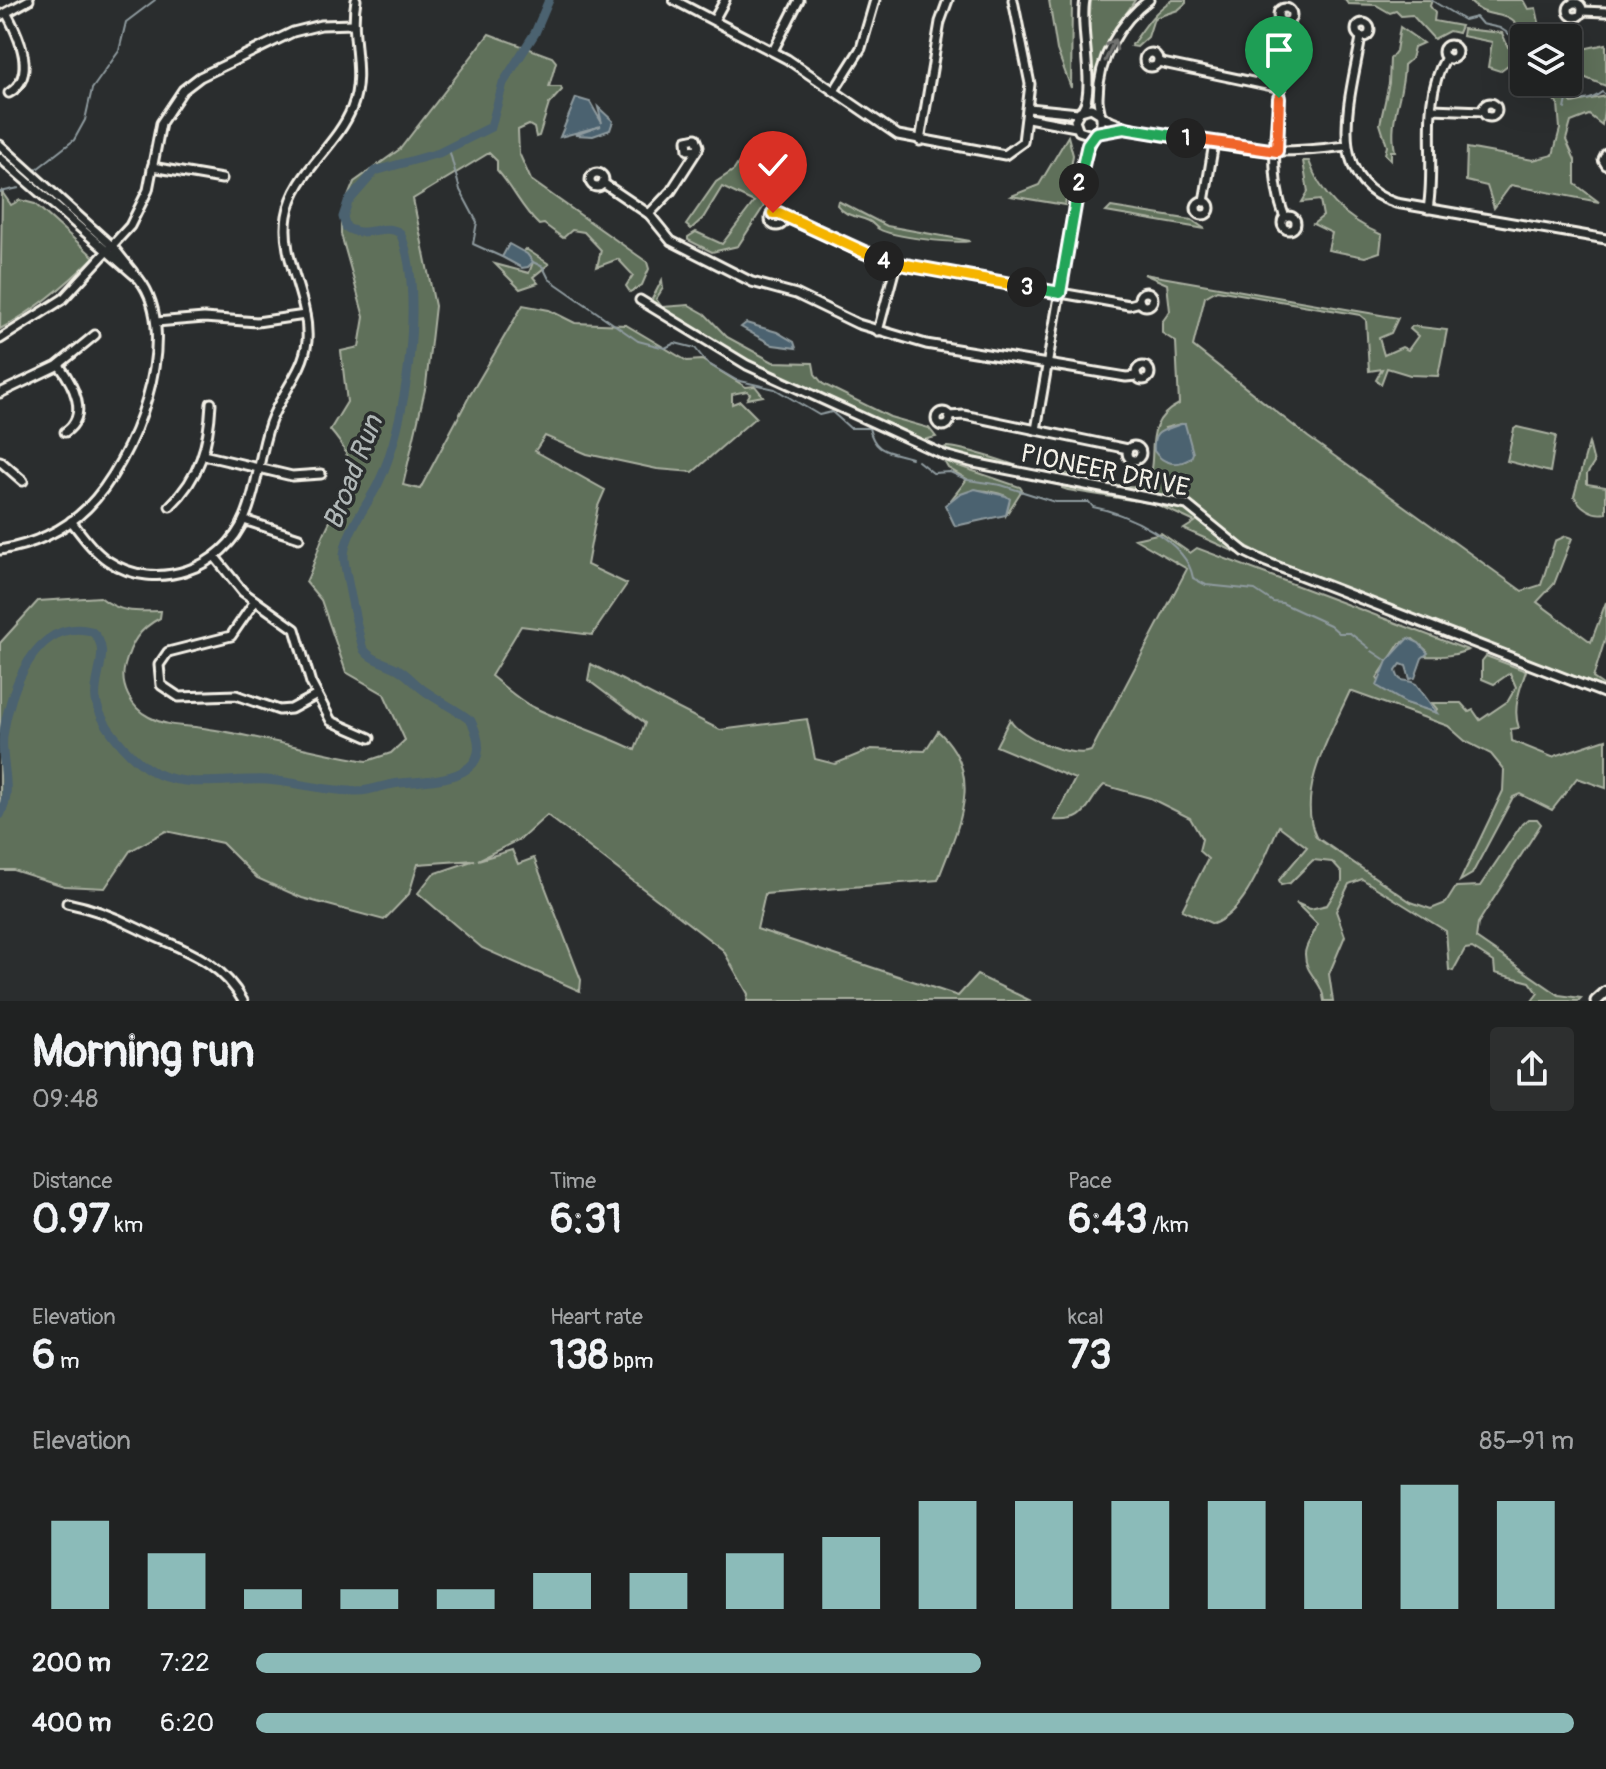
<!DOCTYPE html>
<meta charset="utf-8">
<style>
:root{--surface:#202222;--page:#2d2f2f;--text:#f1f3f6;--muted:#a2a4a5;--line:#3d3f40;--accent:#8bbbb9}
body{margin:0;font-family:Pangolin,sans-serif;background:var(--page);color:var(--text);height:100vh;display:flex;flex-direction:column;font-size:30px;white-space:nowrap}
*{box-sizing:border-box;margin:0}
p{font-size:26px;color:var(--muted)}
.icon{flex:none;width:44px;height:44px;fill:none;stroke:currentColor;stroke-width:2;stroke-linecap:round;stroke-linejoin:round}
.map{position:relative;height:1001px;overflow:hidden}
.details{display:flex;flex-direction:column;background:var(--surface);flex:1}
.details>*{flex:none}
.buttons{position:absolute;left:1510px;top:24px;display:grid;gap:16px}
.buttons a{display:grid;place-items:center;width:72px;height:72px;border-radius:8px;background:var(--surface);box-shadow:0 8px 32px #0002,0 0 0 2px var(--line);font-size:40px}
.pin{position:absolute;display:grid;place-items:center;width:68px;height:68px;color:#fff;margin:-82px -34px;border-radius:50% 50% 50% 0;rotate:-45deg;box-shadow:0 0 8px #0007}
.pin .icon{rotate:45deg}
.km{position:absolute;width:40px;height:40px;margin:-20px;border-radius:50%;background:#222;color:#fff;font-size:22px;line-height:40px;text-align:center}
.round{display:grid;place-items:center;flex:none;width:84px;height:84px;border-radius:8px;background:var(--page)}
.headline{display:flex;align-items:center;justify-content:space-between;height:136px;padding:0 32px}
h1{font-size:44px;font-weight:700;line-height:60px}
.stats{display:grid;grid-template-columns:repeat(3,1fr);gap:12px;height:136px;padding:8px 32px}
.stats div{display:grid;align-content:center}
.stats b{font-size:40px;font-weight:700}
.stats small{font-size:22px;font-weight:400}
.stats p{font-size:22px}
.chart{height:224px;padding:16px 32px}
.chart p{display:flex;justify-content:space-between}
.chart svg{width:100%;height:144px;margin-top:8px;stroke:var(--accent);stroke-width:6}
ul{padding:0 32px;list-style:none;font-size:26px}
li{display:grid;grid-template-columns:128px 96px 1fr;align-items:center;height:60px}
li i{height:20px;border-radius:10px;background:var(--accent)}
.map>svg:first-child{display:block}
.green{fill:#5f705a;stroke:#aab0a1;stroke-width:2;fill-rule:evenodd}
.water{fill:#4c626f;stroke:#8f9b9f;stroke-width:2}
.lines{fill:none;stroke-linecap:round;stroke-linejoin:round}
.stream{stroke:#8f9b9f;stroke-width:2}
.river{stroke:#4c626f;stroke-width:9}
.minor-casing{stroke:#f4f1e8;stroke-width:13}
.major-casing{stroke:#f4f1e8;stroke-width:15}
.minor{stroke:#2a2d2e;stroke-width:7}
.major{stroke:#2a2d2e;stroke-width:9}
.oneway{stroke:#71726f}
.split-1-casing{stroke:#fff;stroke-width:16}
.split-2-casing{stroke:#fff;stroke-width:16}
.split-3-casing{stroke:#fff;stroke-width:16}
.split-4-casing{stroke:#fff;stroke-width:16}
.split-5-casing{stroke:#fff;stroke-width:16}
.split-1{stroke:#f0652b;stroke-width:10}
.split-2{stroke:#22a559;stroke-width:10}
.split-3{stroke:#22a559;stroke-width:10}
.split-4{stroke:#f5b400;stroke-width:10}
.split-5{stroke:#f5b400;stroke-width:10}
.labels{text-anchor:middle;stroke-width:7;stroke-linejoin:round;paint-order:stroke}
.street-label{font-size:26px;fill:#f4f1e8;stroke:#2a2d2e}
.water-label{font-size:28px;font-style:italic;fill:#b1b8b8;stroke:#2a2d2e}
</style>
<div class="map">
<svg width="1606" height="1001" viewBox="0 0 1606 1001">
<rect width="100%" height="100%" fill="#2a2d2e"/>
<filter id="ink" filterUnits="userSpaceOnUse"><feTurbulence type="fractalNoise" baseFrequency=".0125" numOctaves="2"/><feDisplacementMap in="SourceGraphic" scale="16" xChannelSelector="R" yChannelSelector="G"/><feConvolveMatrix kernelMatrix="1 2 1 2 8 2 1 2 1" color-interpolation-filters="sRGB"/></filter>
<g filter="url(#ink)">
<!-- green -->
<g class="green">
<polygon points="1049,0 1072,0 1071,88 1057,50"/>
<polygon points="1091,0 1135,0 1105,46 1094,96 1088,37"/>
<path d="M 1172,0 L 1186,0 L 1186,3 L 1178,10 L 1154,18 L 1148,37 L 1137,47 L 1131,46 C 1144,28 1152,13 1172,0 Z"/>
<polygon points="1345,0 1432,0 1430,6 1435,13 1434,21 1461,26 1458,33 1449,31 1434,39 1412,15 1401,16 1396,11 1390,13 1376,5 1348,4"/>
<path d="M 1468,0 L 1523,0 L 1528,9 L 1536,8 L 1540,27 L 1548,38 C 1518,38 1521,20 1502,16 C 1486,13 1481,13 1468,0 Z"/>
<path d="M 1400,27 L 1423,43 L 1414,47 L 1411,59 L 1404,65 C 1404,96 1388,118 1395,151 L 1391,151 L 1391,160 L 1385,154 L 1387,146 L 1380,124 L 1389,83 L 1390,59 L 1396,51 Z"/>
<polygon points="1463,29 1502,33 1508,47 1524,55 1524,77 1513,76 1508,65 1500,71 1488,67 1492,42 1462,36"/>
<path d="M 489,34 L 552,57 L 556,62 L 549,87 L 561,87 L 562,90 L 549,104 L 539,136 L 536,137 L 534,128 L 529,125 L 518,130 L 519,153 L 531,180 L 647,262 L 649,269 L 642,285 L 630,292 L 626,286 L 633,275 L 618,259 L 597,267 L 601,250 L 584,232 L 572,230 L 563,238 L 544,224 L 539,225 C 521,208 514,189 497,170 L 497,161 L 489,153 L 413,199 L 435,306 L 426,385 L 403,485 L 420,489 L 470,395 L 523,305 L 549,310 L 575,323 L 626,325 L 687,361 L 702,360 L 746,387 L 755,386 L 763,396 L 747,399 L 750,394 L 747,391 L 732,394 L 732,404 L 740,401 L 756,417 L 693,472 L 657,469 L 587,454 L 545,436 L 535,451 L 605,490 L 598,506 L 587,565 L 627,584 L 592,635 L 521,626 L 491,676 C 504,686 517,699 531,706 C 565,723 601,733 635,750 L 645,723 L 588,680 L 591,664 L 720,730 L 807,719 L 815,759 L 835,764 L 871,749 L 925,751 L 938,731 C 987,776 957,828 938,880 L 765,894 L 757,929 L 958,996 L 977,975 L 1031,1001 L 747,1001 L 748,994 L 723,950 L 547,815 L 522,838 L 478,860 L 512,850 L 518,864 L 534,858 L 581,980 L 580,991 L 482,948 L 418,893 L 433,874 L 475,860 L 418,864 L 409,894 L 384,920 L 302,898 L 257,878 L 222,843 L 166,831 L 130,851 L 105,888 L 64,886 L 13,870 L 0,870 L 0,643 L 38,601 L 100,597 C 120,613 135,612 161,611 L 160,618 C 139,629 131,643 125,665 C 119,685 131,708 149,717 C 169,728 188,725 209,729 C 262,737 314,752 367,761 L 391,753 L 405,740 L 384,694 L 346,672 L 321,600 L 306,582 C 314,566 317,551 323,536 C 342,491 370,475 330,430 L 347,402 L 341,351 L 359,347 L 364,317 L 341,234 L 341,214 L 354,182 L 400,149 Z"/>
<polygon points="1606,44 1606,86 1578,75 1568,66 1568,47 1578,50"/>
<polygon points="1535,82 1554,82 1572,103 1606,96 1602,125 1589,115 1571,122 1566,140 1575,160 1575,184 1599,202 1511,185 1494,208 1487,186 1466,181 1467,148 1533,160 1553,155 1560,129 1558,104"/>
<polygon points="1068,136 1073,155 1065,205 1011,196 1039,185"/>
<polygon points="744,154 769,167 756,171 749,183 764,206 738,246 712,252 688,240 688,237 696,232 722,244 754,202 722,187 703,218 691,229 686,225 716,182 734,170"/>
<path d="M 1303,161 L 1309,161 C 1321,197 1348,220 1382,235 L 1380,252 L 1365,257 L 1328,250 L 1332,233 L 1313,224 L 1323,216 L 1320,200 L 1302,202 L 1308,192 Z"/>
<path d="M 2,192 L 11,205 L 20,200 L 35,204 L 94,257 C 65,286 36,310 0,329 Z"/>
<path d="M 838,201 L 887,226 L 970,241 C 955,244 892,237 879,229 C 875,227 873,223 869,221 C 857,215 847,218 837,205 Z"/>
<polygon points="1111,207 1192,220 1205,229 1106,212"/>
<polygon points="526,249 549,264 533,277 538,283 520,289 495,264 529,273 533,262 523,252"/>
<path d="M 1144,274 L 1398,318 L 1391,333 L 1379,338 L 1384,355 L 1402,347 L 1408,350 L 1418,336 L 1410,329 L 1412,326 L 1447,330 L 1438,376 L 1410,375 L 1387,368 L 1381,384 L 1376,380 L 1382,369 L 1369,371 L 1366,320 L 1360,315 L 1217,290 L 1205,297 L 1193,346 L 1308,437 L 1522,591 L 1541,585 L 1555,541 L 1566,536 L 1572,538 L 1554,584 L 1537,602 L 1591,642 L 1606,602 L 1606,636 L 1593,678 L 1606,687 L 1606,692 L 1274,561 L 1239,542 L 1194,504 L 1036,473 C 1055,463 1128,495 1142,484 C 1165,466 1135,426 1179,404 L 1176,342 L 1162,333 L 1162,322 L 1170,311 L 1167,284 ZM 1181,424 L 1191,458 L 1183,462 L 1165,428 Z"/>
<polygon points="662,280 663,288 656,299 662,307 689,305 705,314 727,337 773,362 813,363 815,374 823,384 890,417 929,428 936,437 920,441 745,360 650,303"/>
<polygon points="1517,427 1556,436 1550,472 1507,461 1514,429"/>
<path d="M 1589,443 L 1594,463 L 1587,474 L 1587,484 L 1606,487 L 1606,513 C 1592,516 1581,507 1574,496 Z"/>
<path d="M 946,447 C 958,446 1016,464 1027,471 L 950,455 L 940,450 Z"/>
<path d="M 944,461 L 1020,487 L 1022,490 L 1006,515 L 1006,496 C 985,488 969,488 950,501 L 967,479 L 948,468 Z"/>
<polygon points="1062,483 1183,507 1202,519 1240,554 1184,529 1195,522 1156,504 1068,490 1062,488"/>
<path d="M 1161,533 L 1190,553 L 1197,548 L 1468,650 C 1452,656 1442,657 1423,656 L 1427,651 L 1413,639 L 1400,643 L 1377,678 C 1391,702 1413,700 1435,712 L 1437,709 L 1432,703 L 1461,703 L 1469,712 L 1473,710 L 1480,720 L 1508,701 L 1516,687 L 1510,673 L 1494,684 L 1482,679 L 1482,661 L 1486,656 L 1526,671 C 1520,688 1512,710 1519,728 L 1511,729 L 1512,741 L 1552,757 L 1606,739 L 1606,788 L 1577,778 L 1552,810 L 1520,794 L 1513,797 L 1472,874 L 1460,881 L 1503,791 L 1504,770 L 1491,754 L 1465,741 L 1448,726 L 1350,691 C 1332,731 1295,792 1316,837 L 1411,902 L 1431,909 L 1446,903 L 1456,887 L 1480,886 L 1522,824 L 1528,819 L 1537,819 L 1541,824 L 1478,923 L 1476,938 L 1559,995 L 1581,998 L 1578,1001 L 1532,1001 L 1538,993 L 1530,982 L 1495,973 L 1494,962 L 1472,948 L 1465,949 L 1453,971 L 1449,970 L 1446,931 L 1362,879 L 1349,884 L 1336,911 L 1345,936 L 1329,974 L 1333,1001 L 1324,1001 C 1322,979 1305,975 1305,954 C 1305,944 1315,935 1317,924 L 1296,903 L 1310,909 L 1327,905 L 1342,881 L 1342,873 L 1332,862 L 1313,860 L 1290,883 L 1281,885 L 1279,880 L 1307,847 L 1279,826 C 1264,857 1247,911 1213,924 L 1182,910 L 1208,859 L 1199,851 L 1202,839 L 1190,818 L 1150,798 L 1104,785 C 1085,804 1089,823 1054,820 L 1075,779 L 996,746 L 1010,719 C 1019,737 1073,759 1091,751 L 1187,569 L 1135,539 Z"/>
</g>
<!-- water -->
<g class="water">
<polygon points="576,98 590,102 602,123 598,107 613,121 610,130 593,136 575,135 601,126 560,137"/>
<polygon points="509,244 527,254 533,262 528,267 522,268 502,257"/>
<polygon points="746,323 777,332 794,342 796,348 773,345 741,327"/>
<path d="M 1181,424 L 1185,424 L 1193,453 L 1191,458 C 1177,467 1163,464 1154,451 C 1152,429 1164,431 1181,424 Z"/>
<polygon points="975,489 1006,496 1010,499 1006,515 955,526 945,505 958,495"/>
<path d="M 1408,638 L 1419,643 L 1428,653 L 1422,658 L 1415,678 L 1410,679 L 1406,666 L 1401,664 L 1396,671 C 1400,686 1406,677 1416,684 L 1437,713 L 1406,703 L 1377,686 L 1387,661 Z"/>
</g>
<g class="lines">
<!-- stream -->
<g class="stream">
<polyline points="1431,0 1464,20 1476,17 1482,24 1500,28 1524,44"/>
<path d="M 1562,82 L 1565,93 C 1579,103 1589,102 1602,92 L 1606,95"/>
<polyline points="1565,109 1568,95"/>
<polyline points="449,149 460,190 477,222 473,244 502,257"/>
<polyline points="37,169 74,140 85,120 92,89 119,51 126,22 155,0"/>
<polyline points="0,192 19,188"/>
<path d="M 533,262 L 543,267 L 549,279 L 638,341 L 665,348 L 675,343 L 695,348 L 707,363 L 736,380 L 775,389 L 819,415 L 832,412 L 850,428 L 869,428 C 875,454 890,451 911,458"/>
<path d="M 918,461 L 933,473 L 950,472 L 968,480 L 1001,485 L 1055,502 L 1089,502 L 1093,507 C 1126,513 1187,541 1193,578 L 1206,585 L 1255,590 L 1273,602 L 1282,603 L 1330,625 L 1339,633 L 1350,633 L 1369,648"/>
<polyline points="1372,651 1387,661"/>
</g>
<!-- river -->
<path class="river" d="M 0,815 C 14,790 0,762 3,736 C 9,692 35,617 91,631 C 114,648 92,678 96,700 C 100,724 128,755 147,768 C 179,791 230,778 267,780 C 297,782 328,792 358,791 C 372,791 386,784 400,783 C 438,780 500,779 471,721 C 457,709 440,702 425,691 C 416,685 410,677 401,671 C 390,663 373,662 364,650 C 361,647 343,562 344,555 C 346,531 367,506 378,484 C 406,428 426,290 400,233 C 383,222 364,240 346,227 L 343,217 L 348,202 L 375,171 L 439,153 L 491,127 L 503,83 L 535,33 L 549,0"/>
<defs>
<g id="minor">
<polyline points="674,0 787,59 898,135 1005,155 1023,142 1030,84 1013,0"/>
<circle cx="1575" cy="10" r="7"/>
<circle cx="1285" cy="15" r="7"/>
<polyline points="1582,11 1606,12"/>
<path d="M 7,14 C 19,36 38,76 9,93"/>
<polyline points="0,16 29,0"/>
<polyline points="714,20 725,0"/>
<circle cx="1363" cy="30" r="7"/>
<path d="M 1361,37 C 1352,93 1321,180 1396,203 L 1606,239"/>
<circle cx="1450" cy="52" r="7"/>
<polyline points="773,51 799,0"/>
<circle cx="1151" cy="60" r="7"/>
<polyline points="1158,62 1281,88"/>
<polyline points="834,91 861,48 875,0"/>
<circle cx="1490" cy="110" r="7"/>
<polyline points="1029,108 1078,113"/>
<path d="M 1083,108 C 1096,88 1079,28 1085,0"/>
<polyline points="1432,109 1483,111"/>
<path d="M 1099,113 L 1091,108 L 1080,111 L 1075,120 L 1079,131 L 1091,135 L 1100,128 C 1104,118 1098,109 1098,98 C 1098,60 1119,22 1149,0"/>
<path d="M 1101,115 C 1118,133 1247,150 1277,151 C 1300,151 1323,149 1346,146"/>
<polyline points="1028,118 1076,127"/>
<polyline points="920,141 940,22 948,0"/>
<polyline points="0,145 113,247 133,272"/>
<polyline points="1606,154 1603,160 1606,165"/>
<path d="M 0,158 L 139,279 C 184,336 133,463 87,508 C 64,531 32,545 0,550"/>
<polyline points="152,167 222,179"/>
<circle cx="597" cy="180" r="7"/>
<polyline points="603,183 649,214 671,241 752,282 796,294 858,324 926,344 1126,377 1137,376"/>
<circle cx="1203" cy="208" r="7"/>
<polyline points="1204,202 1214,143"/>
<path d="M 1428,209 C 1437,159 1419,104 1446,57"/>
<circle cx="777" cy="219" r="7"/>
<polyline points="779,213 860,252 896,264 1129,305 1140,302"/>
<polyline points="649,214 671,191 698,149 699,146 696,138 687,140 688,150 698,149"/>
<circle cx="1289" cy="223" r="7"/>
<path d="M 1285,217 C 1268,178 1275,119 1282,78 C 1285,61 1293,39 1289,22"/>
<circle cx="1146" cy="299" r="7"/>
<polyline points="640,300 747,365 944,455 974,463 1187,505 1245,552 1266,562 1606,694"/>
<polyline points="156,322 204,318 257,322 305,315"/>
<polyline points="878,331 896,264"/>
<polyline points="0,339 63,299 130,226 148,190 161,123 183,90 200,77 293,32 321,25 354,24"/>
<path d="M 59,365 C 73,384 90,415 65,432"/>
<circle cx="1143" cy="373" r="7"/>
<polyline points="0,393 57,366 95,335"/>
<circle cx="943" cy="419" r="7"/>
<polyline points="949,416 964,415 1128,449"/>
<polyline points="1036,430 1081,169 1094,134"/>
<circle cx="1134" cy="453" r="7"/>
<polyline points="203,455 292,476 321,474"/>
<polyline points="0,461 23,481"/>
<path d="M 170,506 C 200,477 209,444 211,403"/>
<polyline points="244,520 299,538"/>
<path d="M 71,521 C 82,535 93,551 108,561 C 156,593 224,569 245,517 C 258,487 259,454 270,423 C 280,394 304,372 307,341 C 310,298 280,259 287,216 C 294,173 336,148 352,108 C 366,71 349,37 356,0"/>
<polyline points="215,557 243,592 295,629 311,683 331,721 370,738"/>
<polyline points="255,601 231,636 168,652 159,665 161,685 179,697 236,695 279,710 291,709 317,695"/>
<path d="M 67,903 C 93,908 113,916 137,928 C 178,949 219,957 243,1001"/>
</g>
<polyline id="major" points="1596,1001 1606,992"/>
</defs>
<!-- minor casing -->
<use href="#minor" class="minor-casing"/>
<!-- major casing -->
<use href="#major" class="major-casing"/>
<!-- minor -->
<use href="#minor" class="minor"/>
<!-- major -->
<use href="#major" class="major"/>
</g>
<!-- one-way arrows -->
<defs><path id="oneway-shaft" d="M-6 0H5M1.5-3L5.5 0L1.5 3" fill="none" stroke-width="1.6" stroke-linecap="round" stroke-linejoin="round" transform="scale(2)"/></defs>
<use class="oneway" href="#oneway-shaft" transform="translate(1110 50) rotate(-66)"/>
</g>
<g class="lines" filter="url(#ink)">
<defs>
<polyline id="split-1" points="1186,138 1277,151 1279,98"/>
<polyline id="split-2" points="1079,183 1088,144 1096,133 1124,128 1186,138"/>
<polyline id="split-3" points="1027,287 1060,293 1079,183"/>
<polyline id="split-4" points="884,261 1027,287"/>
<polyline id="split-5" points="773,213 779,213 884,261"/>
</defs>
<!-- split-1 casing -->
<use href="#split-1" class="split-1-casing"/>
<!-- split-2 casing -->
<use href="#split-2" class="split-2-casing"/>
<!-- split-3 casing -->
<use href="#split-3" class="split-3-casing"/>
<!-- split-4 casing -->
<use href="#split-4" class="split-4-casing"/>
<!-- split-5 casing -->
<use href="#split-5" class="split-5-casing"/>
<!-- split-1 -->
<use href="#split-1" class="split-1"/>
<!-- split-2 -->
<use href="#split-2" class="split-2"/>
<!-- split-3 -->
<use href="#split-3" class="split-3"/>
<!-- split-4 -->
<use href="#split-4" class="split-4"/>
<!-- split-5 -->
<use href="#split-5" class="split-5"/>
</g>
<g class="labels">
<!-- street labels -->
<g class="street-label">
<text transform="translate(1105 470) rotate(12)" y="9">PIONEER DRIVE</text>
</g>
<!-- water labels -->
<g class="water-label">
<text transform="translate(352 472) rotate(-69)" y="10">Broad Run</text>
</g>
</g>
</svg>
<div class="buttons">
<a><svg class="icon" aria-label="layers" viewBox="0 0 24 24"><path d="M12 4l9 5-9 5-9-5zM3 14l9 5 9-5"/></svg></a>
</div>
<div class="pin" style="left:1279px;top:98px;background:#1e9e55"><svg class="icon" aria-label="arrive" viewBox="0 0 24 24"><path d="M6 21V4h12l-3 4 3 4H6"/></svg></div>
<div class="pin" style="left:773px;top:213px;background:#d93025"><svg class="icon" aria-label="check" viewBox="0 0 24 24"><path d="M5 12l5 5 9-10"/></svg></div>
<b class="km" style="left:1186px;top:138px">1</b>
<b class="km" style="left:1079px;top:183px">2</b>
<b class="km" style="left:1027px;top:287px">3</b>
<b class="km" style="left:884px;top:261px">4</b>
</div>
<section class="details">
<div class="headline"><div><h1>Morning run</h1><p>09:48</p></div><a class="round"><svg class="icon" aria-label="share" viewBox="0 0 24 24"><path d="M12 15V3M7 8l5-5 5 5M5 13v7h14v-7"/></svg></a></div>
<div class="stats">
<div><p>Distance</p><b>0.97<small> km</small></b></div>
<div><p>Time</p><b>6:31</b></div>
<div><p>Pace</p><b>6:43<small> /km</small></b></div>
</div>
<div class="stats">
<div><p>Elevation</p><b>6<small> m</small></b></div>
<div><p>Heart rate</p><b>138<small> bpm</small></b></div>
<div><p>kcal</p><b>73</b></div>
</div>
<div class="chart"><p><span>Elevation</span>85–91 m</p>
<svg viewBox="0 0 160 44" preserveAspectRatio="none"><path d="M5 44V17M15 44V27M25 44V38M35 44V38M45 44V38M55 44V33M65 44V33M75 44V27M85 44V22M95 44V11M105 44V11M115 44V11M125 44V11M135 44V11M145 44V6M155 44V11"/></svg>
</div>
<ul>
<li><b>200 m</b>7:22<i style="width:55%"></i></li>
<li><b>400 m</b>6:20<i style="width:100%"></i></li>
</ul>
</section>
